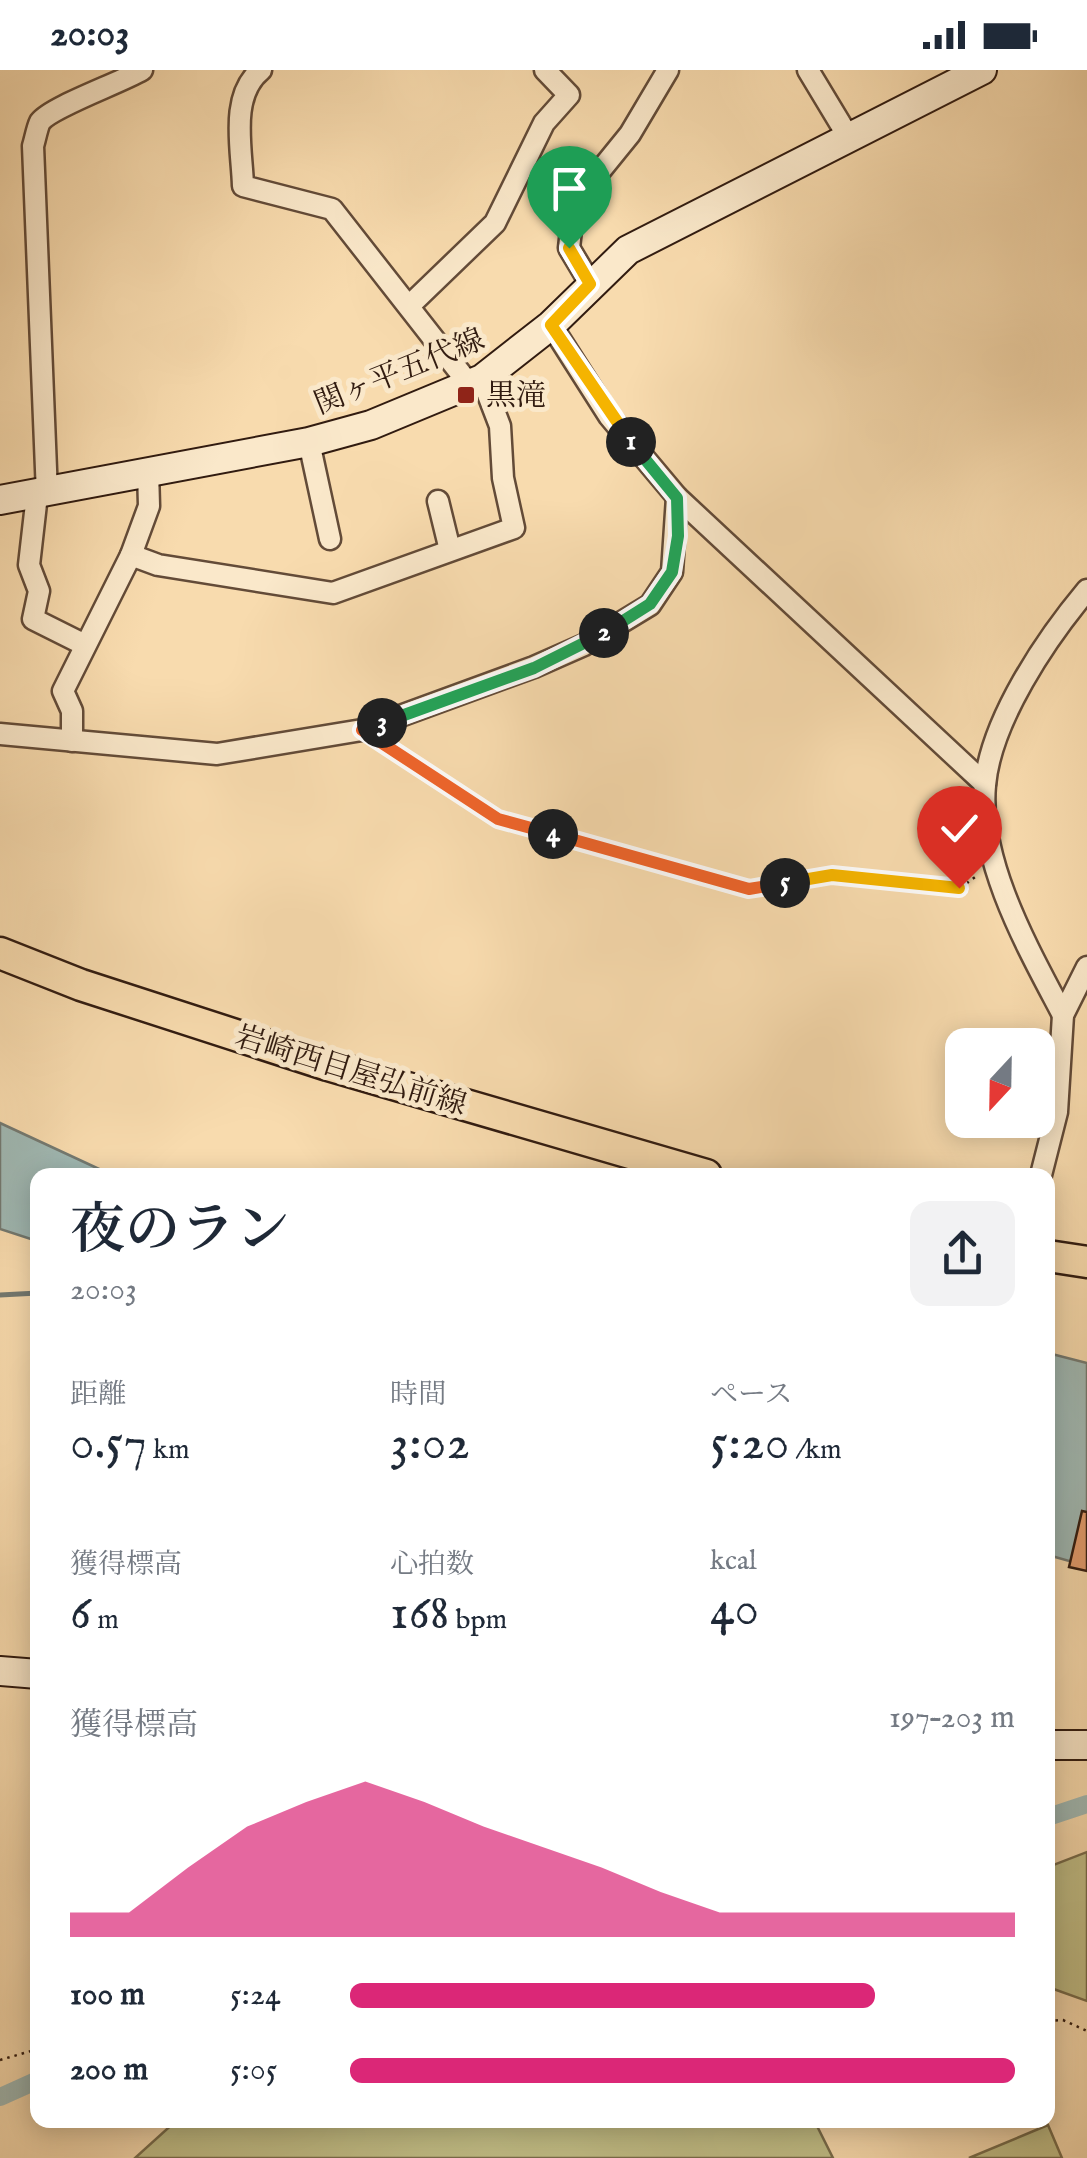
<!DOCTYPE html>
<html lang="ja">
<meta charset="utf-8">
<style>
:root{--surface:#fff;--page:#f2f2f3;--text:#1f2937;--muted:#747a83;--accent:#db2777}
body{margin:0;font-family:"IM FELL English","Noto Serif JP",serif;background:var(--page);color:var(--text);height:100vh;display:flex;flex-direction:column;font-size:38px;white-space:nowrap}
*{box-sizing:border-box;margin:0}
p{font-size:32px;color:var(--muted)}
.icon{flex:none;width:55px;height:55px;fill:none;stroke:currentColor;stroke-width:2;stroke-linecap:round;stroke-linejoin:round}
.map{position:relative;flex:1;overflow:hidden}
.drawer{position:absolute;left:30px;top:1098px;width:1025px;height:960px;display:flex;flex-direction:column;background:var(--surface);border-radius:20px;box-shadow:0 5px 25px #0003}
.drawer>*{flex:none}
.needle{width:65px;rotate:202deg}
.tools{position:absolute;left:945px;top:958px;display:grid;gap:20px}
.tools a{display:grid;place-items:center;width:110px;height:110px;border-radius:20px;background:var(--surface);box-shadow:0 5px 25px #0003;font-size:50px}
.pin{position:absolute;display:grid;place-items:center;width:85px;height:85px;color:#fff;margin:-102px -42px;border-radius:50% 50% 50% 0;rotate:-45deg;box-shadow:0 0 10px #0007}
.pin .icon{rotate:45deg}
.km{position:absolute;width:50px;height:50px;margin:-25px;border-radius:50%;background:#222;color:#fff;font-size:28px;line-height:50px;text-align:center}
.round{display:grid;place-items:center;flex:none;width:105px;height:105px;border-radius:20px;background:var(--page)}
.overview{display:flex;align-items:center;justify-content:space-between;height:170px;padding:0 40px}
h1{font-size:55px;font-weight:600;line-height:75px}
.figures{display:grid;grid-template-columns:repeat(3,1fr);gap:15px;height:170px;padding:10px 40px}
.figures div{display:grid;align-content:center}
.figures b{font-size:50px;font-weight:600}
.figures small{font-size:28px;font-weight:400}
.figures p{font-size:28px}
.chart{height:280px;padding:20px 40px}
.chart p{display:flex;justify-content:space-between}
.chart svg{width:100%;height:180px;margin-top:10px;fill:var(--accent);opacity:.7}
ul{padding:0 40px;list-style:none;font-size:32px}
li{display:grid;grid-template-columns:160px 120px 1fr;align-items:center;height:75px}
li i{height:25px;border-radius:12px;background:var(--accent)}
.status{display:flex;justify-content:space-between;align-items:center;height:70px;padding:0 50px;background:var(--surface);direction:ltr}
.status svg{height:28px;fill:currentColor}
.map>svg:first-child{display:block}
.green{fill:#c1bf88;stroke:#796d4c;stroke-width:2.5}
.water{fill:#a0b9b4;stroke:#747a72;stroke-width:2.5}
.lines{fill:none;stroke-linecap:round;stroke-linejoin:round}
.stream{stroke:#747a72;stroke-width:5}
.canal{stroke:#a0b9b4;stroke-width:18}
.building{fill:#e59e6f;stroke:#311b10;stroke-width:2.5}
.street-casing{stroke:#634b38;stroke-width:25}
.secondary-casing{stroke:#311b10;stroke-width:32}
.primary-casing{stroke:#311b10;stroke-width:35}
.path{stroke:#311b10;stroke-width:2.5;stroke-dasharray:2.5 5;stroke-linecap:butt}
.street{stroke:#fae8ca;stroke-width:20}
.secondary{stroke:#fae8ca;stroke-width:28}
.primary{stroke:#f8dbae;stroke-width:30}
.split-1-casing{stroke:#fff;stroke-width:20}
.split-2-casing{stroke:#fff;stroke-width:20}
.split-3-casing{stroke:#fff;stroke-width:20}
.split-4-casing{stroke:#fff;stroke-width:20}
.split-5-casing{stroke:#fff;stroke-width:20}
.split-6-casing{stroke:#fff;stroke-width:20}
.split-1{stroke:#f5b400;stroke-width:12}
.split-2{stroke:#22a559;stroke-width:12}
.split-3{stroke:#22a559;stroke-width:12}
.split-4{stroke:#f0652b;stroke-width:12}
.split-5{stroke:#f0652b;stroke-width:12}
.split-6{stroke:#f5b400;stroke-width:12}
.poi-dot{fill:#8f2418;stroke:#fae8ca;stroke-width:4}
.labels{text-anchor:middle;stroke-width:10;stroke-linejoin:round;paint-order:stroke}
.street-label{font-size:30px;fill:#311b10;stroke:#fae8ca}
.poi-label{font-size:30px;fill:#311b10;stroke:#fae8ca;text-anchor:start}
</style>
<div class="status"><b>20:03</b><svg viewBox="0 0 49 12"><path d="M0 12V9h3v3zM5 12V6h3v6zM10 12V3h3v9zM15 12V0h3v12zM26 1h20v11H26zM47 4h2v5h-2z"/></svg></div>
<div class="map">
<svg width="1087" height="2088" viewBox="0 0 1087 2088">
<rect width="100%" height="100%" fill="#f8dbae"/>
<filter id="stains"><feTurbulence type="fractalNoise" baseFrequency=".002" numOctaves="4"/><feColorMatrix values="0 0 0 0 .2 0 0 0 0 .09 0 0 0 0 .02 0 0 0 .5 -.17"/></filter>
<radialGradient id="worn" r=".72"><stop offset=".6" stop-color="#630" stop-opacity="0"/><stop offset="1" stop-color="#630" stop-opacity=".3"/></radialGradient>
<!-- green -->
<g class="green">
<polygon points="1087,1782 1087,1931 1048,1917 1048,1797"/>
<polygon points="177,2050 814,2050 833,2088 135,2088"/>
<polygon points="1048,2055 1062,2088 969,2088"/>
</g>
<!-- water -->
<g class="water">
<polygon points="0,1053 112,1105 38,1105 37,1171 0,1159"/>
<polygon points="1048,1283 1087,1293 1087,1496 1048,1485"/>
</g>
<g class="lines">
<!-- stream -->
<polyline class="stream" points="0,1225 38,1223"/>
<!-- canal -->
<g class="canal">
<polyline points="1048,1747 1087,1734"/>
<polyline points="0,2027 38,2010"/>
</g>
</g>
<!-- building -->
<polygon class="building" points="1082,1441 1087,1442 1087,1501 1069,1497"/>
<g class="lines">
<defs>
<g id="street">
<path d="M 261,0 C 229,26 242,79 243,116 L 332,139 L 469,314"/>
<polyline points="808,0 849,68"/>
<polyline points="590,213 569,178 574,133 630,64 668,0"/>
<polyline points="409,236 495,153 544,53 569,25 545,0"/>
<polyline points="551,255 609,346 677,427 985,714"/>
<polyline points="309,372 330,469"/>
<polyline points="148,400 149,436 131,485 158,495 333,523 514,458 503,408 500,356 482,309"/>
<path d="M 47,424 L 33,76 C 35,70 37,58 40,52 C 51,37 120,13 142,0"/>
<polyline points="37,425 29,495 39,521 33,549 83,574"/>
<polyline points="438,431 450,480"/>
<polyline points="0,664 217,684 362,660 534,597 584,575 650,535 672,502 677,427"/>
<polyline points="72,671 72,641 63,621 131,485"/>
<path d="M 1063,945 C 1029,880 978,792 985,715 C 991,650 1046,569 1087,520"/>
<polyline points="1041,1105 1057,1042 1063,945 1087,897"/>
</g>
<g id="secondary">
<polyline points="0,430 309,372 371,355 482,309 551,255 628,180 982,0"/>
<polyline points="0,1601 38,1604"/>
<polyline points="1048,1675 1087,1675"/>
</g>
<g id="primary">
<polyline points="0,883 81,915 328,995 706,1105"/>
<polyline points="1048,1186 1087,1192"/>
</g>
</defs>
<!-- street casing -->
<use href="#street" class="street-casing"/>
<!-- secondary casing -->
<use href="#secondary" class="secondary-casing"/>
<!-- primary casing -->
<use href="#primary" class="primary-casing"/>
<!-- path -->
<g class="path">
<polyline points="380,673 498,749 749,819 832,805 959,819 978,805"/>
<polyline points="1048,1951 1063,1950 1087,1961"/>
<polyline points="0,1990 38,1979"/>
</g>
<!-- street -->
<use href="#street" class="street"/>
<!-- secondary -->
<use href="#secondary" class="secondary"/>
<!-- primary -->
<use href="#primary" class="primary"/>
</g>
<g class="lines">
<defs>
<polyline id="split-1" points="569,178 590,214 551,255 631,372"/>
<polyline id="split-2" points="604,563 650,534 672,502 678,466 677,428 631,372"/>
<polyline id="split-3" points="382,653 534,598 604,563"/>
<polyline id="split-4" points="382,653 362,660 498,749 553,764"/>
<polyline id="split-5" points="553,764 749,819 785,813"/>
<polyline id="split-6" points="785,813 832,805 959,818"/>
</defs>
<!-- split-1 casing -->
<use href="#split-1" class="split-1-casing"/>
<!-- split-2 casing -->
<use href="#split-2" class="split-2-casing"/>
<!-- split-3 casing -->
<use href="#split-3" class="split-3-casing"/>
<!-- split-4 casing -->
<use href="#split-4" class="split-4-casing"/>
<!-- split-5 casing -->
<use href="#split-5" class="split-5-casing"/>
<!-- split-6 casing -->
<use href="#split-6" class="split-6-casing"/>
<!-- split-1 -->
<use href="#split-1" class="split-1"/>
<!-- split-2 -->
<use href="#split-2" class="split-2"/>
<!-- split-3 -->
<use href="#split-3" class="split-3"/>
<!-- split-4 -->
<use href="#split-4" class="split-4"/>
<!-- split-5 -->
<use href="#split-5" class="split-5"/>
<!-- split-6 -->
<use href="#split-6" class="split-6"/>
</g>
<!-- markers -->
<rect class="poi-dot" x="456" y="315" width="20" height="20" rx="5"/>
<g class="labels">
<!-- street labels -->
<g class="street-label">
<text transform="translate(399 301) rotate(-22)" y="10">関ヶ平五代線</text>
<text transform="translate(351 1000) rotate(17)" y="10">岩崎西目屋弘前線</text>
</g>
<!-- poi labels -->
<g class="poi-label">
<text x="486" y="335">黒滝</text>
</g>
</g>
<rect width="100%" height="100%" filter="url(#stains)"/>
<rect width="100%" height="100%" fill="url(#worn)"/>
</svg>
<div class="tools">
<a><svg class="needle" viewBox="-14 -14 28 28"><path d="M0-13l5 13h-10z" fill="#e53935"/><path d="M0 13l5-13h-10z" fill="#747a83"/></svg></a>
</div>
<div class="pin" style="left:569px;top:178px;background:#1e9e55"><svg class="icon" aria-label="arrive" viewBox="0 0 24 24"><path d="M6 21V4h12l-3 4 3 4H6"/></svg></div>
<div class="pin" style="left:959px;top:818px;background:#d93025"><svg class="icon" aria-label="check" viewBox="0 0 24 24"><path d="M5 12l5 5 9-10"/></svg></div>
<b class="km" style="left:631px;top:372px">1</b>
<b class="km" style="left:604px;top:563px">2</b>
<b class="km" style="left:382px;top:653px">3</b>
<b class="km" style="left:553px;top:764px">4</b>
<b class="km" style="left:785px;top:813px">5</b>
<section class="drawer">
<div class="overview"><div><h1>夜のラン</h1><p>20:03</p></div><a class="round"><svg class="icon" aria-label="share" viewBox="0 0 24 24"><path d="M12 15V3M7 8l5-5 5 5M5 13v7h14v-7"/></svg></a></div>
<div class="figures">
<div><p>距離</p><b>0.57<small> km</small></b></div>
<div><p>時間</p><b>3:02</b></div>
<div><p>ペース</p><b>5:20<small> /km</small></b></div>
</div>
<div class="figures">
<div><p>獲得標高</p><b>6<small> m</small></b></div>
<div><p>心拍数</p><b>168<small> bpm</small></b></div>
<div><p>kcal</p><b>40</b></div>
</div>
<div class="chart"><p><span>獲得標高</span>197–203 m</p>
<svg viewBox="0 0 160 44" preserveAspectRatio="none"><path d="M0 44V38L10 38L20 27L30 17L40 11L50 6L60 11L70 17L80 22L90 27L100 33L110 38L120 38L130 38L140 38L150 38L160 38V44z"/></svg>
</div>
<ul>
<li><b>100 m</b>5:24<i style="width:79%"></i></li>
<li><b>200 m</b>5:05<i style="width:100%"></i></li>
</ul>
</section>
</div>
